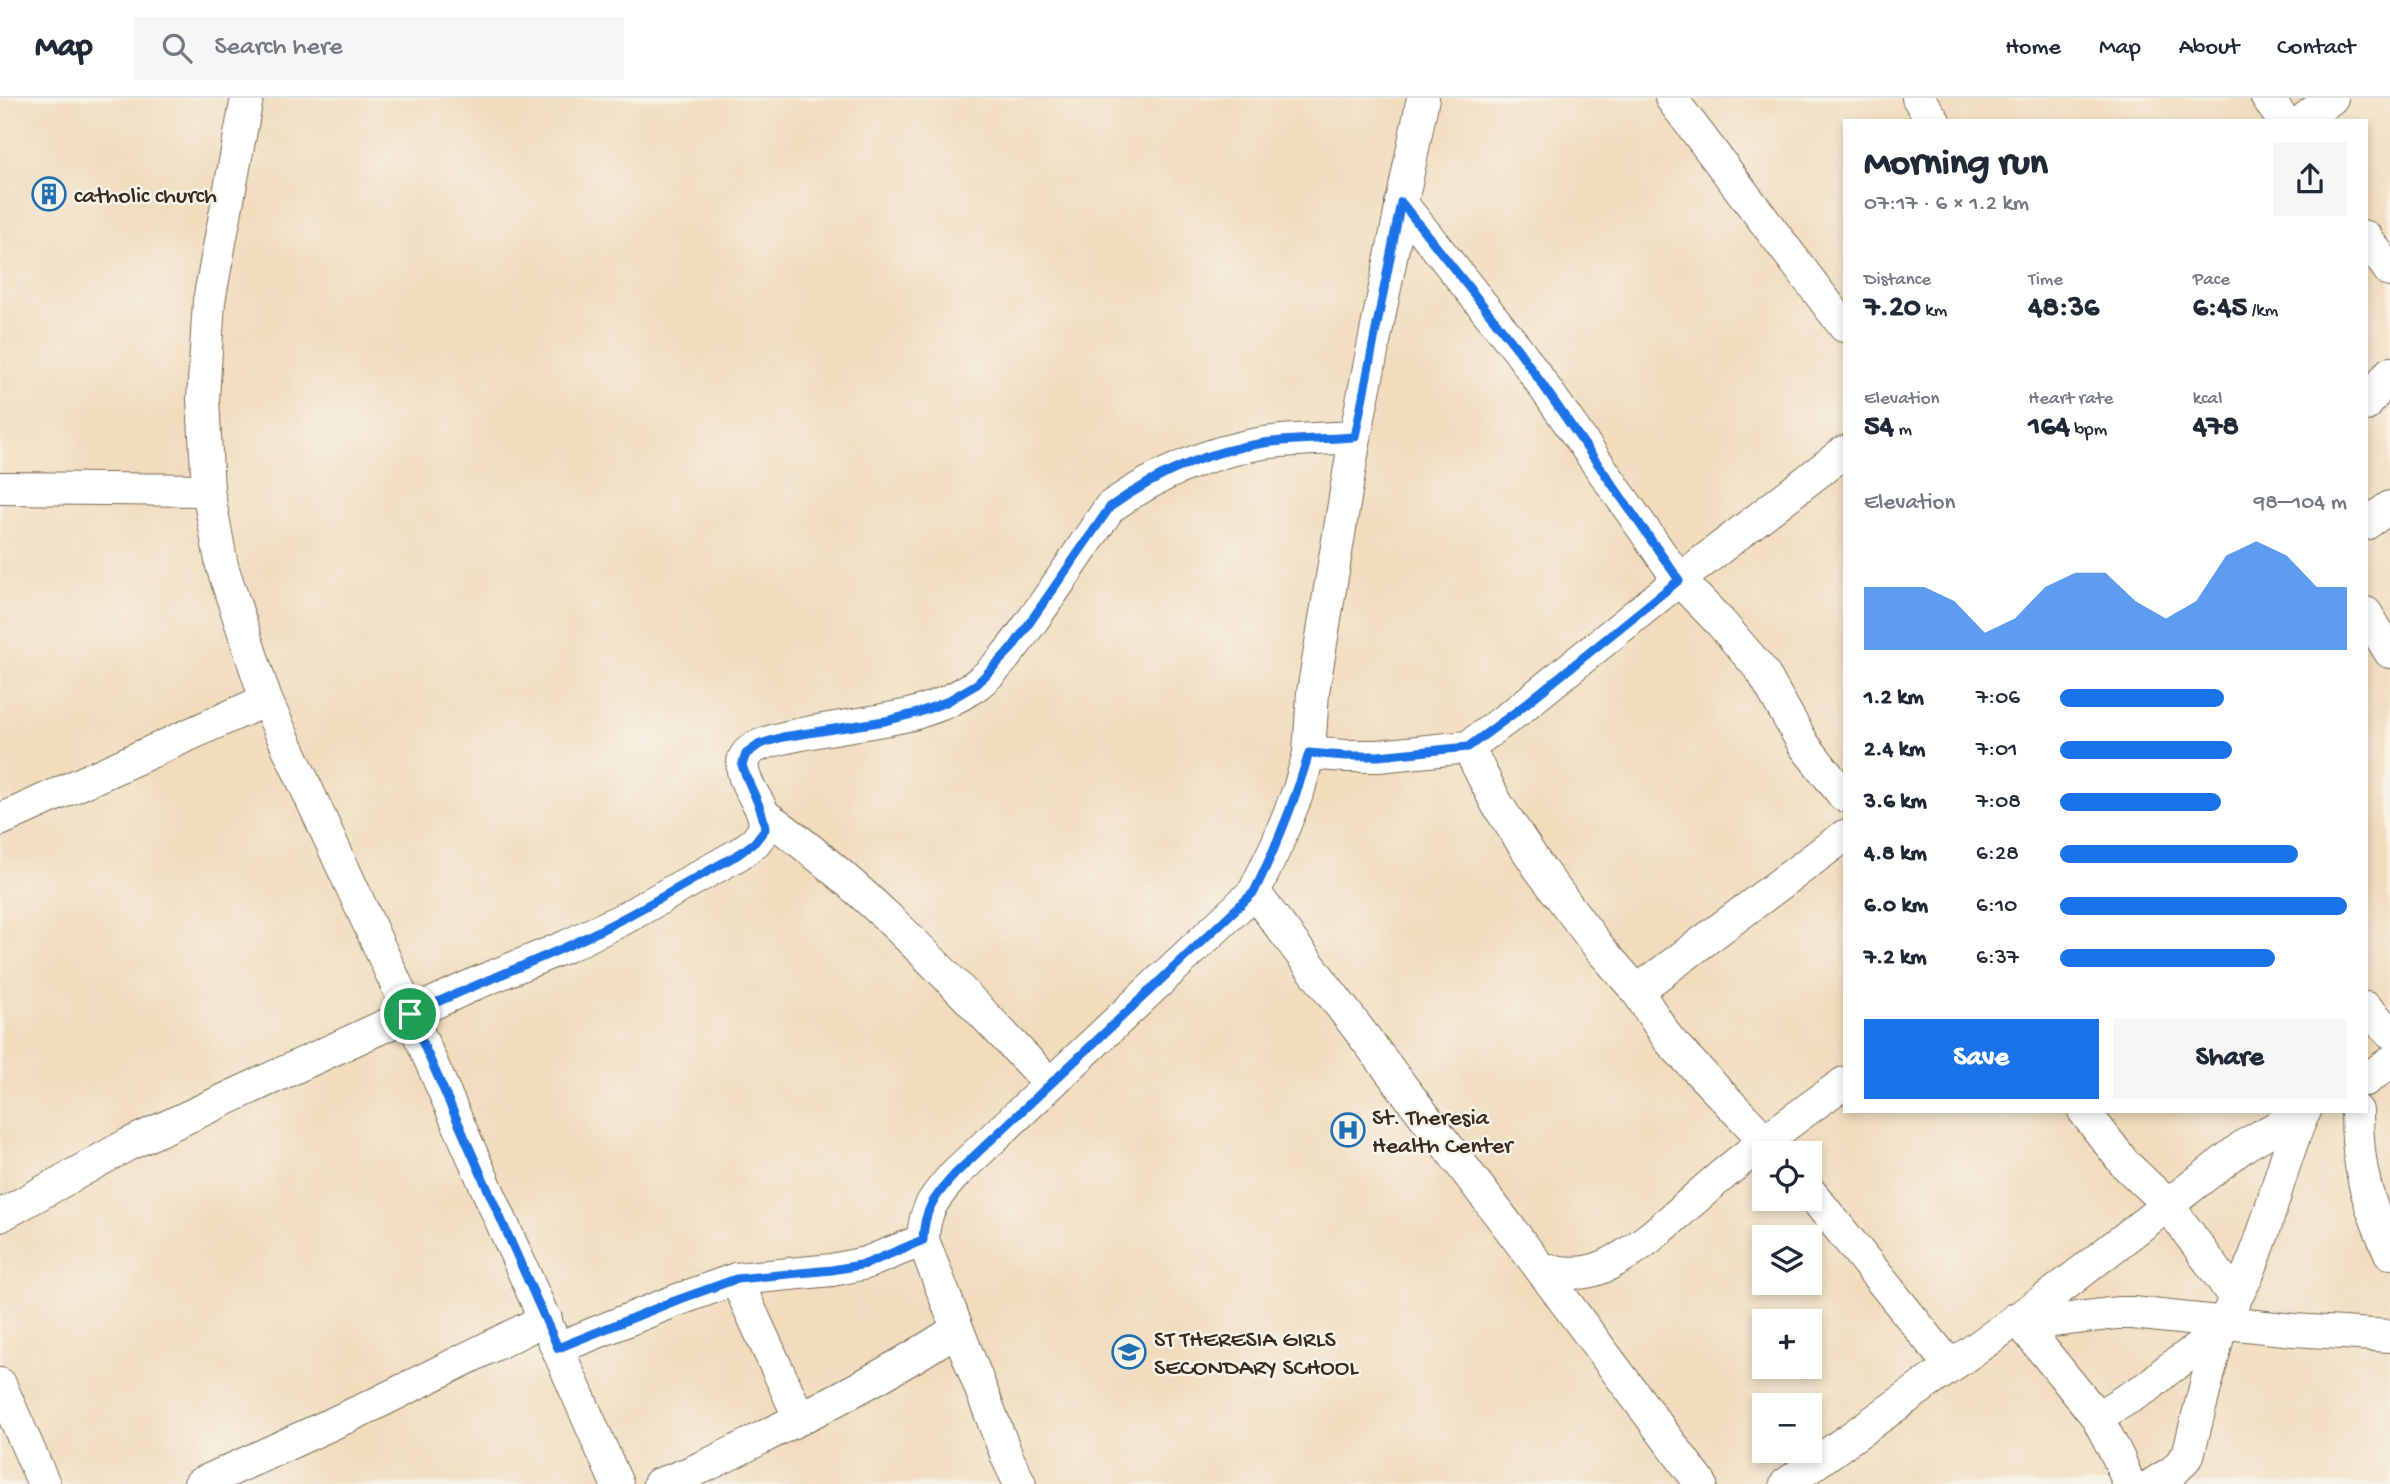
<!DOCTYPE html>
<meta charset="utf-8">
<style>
:root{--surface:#fff;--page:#f6f6f7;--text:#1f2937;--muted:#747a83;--line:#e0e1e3;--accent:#1a73e8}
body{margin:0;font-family:"Gochi Hand",sans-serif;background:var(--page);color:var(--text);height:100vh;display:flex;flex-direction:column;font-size:26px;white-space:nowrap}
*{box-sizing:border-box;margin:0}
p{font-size:23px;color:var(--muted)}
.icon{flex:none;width:38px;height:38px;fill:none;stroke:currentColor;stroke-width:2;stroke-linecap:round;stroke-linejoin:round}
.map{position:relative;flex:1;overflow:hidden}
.drawer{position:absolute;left:1843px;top:21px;width:525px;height:994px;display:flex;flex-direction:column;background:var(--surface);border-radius:0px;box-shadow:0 4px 10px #0003}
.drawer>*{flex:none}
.controls{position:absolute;left:1752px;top:1043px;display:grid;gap:14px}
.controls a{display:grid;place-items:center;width:70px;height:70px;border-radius:0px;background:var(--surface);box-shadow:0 4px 10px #0003;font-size:35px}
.pin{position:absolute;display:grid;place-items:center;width:60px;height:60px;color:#fff;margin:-30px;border:4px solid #fff;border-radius:50%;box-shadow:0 2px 7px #0007}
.round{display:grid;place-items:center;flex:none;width:74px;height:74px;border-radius:0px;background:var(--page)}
.summary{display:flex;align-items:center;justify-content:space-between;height:119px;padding:0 21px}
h1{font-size:38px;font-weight:700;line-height:52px}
.stats{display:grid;grid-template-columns:repeat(3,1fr);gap:10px;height:119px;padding:7px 21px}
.stats div{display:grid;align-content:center}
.stats b{font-size:30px;font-weight:700}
.stats small{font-size:19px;font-weight:400}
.stats p{font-size:19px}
.chart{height:196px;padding:14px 21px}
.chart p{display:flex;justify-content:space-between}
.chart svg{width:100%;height:126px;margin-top:7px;fill:var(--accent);opacity:.7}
.action{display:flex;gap:14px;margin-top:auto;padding:14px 21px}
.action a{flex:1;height:80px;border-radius:0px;background:var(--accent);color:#fff;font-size:28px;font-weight:700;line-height:80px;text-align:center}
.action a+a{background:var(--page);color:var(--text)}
ul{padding:0 21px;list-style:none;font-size:23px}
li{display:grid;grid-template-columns:112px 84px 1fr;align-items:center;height:52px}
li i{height:18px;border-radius:9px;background:var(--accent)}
header{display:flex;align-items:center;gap:42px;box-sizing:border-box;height:98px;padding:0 35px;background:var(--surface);border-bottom:2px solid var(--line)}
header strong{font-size:33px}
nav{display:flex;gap:38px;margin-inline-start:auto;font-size:24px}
.search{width:490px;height:63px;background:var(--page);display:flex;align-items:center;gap:18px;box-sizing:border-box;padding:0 24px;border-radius:0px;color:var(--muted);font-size:26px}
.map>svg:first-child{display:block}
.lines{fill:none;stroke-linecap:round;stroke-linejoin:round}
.minor-casing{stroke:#7b6856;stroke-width:34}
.minor{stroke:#fff;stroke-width:32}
.route-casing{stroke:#fff;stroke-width:14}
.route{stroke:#1a73e8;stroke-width:9}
.labels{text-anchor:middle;stroke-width:5;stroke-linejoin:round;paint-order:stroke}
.poi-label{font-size:24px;fill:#3b2a1e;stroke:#f7f3e8;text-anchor:start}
</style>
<header>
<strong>Map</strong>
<div class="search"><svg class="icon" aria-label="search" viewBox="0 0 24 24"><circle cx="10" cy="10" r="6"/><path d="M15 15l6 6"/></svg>Search here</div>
<nav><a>Home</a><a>Map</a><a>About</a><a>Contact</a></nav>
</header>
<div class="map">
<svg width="2390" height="1386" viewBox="0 0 2390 1386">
<rect width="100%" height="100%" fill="#f7f3e8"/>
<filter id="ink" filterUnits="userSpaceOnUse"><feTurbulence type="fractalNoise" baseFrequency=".0143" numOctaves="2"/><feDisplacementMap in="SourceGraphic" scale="14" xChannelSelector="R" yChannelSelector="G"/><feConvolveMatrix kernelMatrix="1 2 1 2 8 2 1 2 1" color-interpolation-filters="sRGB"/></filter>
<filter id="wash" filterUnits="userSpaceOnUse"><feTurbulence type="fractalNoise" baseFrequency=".00686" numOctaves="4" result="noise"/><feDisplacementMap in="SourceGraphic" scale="28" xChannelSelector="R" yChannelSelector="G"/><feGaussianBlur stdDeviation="1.57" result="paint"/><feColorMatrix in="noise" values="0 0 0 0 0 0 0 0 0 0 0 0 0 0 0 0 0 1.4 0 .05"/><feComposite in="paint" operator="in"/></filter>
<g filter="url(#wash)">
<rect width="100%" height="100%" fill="#f1dcbd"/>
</g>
<g filter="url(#ink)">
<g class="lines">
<defs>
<g id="minor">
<polyline points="247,0 209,203 203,301 208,392 222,468 266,602 410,916 617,1386"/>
<polyline points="1671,0 1844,228"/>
<polyline points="1918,0 1934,23"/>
<polyline points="2267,0 2284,23"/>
<polyline points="2302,23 2332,0"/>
<polyline points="1401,105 1519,253 1679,482 1721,525 1762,573 1804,647 1844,698"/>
<polyline points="2366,139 2390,173"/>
<polyline points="2366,307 2390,275"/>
<polyline points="0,390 208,392"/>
<polyline points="2366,426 2390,409"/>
<polyline points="2366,515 2390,554"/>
<polyline points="1468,649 1497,706 1539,770 1601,852 1637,893 1669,942 1777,1055"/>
<polyline points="1309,655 1345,658 1378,658 1468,649 1517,613 1679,482 1844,354"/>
<path d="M 763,716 C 871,792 959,891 1050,986"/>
<polyline points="0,722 266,602"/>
<polyline points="1254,794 1540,1170 1701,1386"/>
<polyline points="1637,893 1844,738"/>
<polyline points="2366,910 2390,934"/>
<polyline points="2366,982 2390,964"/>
<polyline points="2084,1013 2125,1066 2168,1107 2222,1181 2232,1196 2234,1203 2219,1235 2188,1357 2174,1373 2153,1386"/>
<path d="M 2357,1013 C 2357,1072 2367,1103 2390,1155"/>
<polyline points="1810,1094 1951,1269"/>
<path d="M 0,1118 L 127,1047 L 477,885 L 567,848 L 623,821 L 739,756 L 755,744 L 765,731 C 764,726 765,720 763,715 C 757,699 734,674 746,657 C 761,634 886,626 919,614 C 939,608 959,599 976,587 C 999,570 1016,545 1032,523 C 1059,486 1084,447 1110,409 C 1156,377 1208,354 1263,345 C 1293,341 1325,341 1355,339"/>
<path d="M 1540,1170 C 1561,1175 1582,1178 1603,1169 C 1642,1152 1680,1113 1713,1085 C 1755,1049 1799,1017 1844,985"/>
<polyline points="736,1181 800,1321"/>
<path d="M 2234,1203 C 2268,1144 2276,1075 2304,1014"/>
<polyline points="2017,1220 2097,1319 2118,1359 2129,1386"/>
<polyline points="2022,1227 2117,1215 2132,1215 2294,1232 2390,1238"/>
<polyline points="558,1250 672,1204 736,1181 832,1172 866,1165 923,1142"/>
<polyline points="0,1286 44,1386"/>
<polyline points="2097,1319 2149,1288 2166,1273 2219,1235"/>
<polyline points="200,1386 373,1307 546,1221"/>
<path d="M 659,1386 C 703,1372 745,1348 787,1327 C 845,1298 902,1268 956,1232"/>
<path d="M 1020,1386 L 1008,1361 L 923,1142 C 924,1110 935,1099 955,1076 L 1254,794 L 1277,746 L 1299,691 L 1309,655 L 1313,594 L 1355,339 L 1423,0"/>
<polyline points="1786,1386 2062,1189 2245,1047 2305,1013"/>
</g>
</defs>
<!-- minor casing -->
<use href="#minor" class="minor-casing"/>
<!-- minor -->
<use href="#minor" class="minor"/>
</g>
</g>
<g class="lines" filter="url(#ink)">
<defs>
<path id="route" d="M 1401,104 L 1519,253 L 1679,482 L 1517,613 L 1468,649 L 1378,658 L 1345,658 L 1309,655 C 1295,703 1276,749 1254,794 L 955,1076 C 935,1099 924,1110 923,1142 L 866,1166 L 832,1172 L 736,1181 L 672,1204 L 558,1250 L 410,916 C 463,892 516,871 568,848 C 627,821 682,787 739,756 L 755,744 L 765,731 C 763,709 749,689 742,667 L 746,656 L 760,646 L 783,639 L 885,623 L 917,615 L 946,604 L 977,586 L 1012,550 L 1110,409 C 1155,377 1208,353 1264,345 C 1294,341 1325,341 1355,339 Z"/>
</defs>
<!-- route casing -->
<use href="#route" class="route-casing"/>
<!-- route -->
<use href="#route" class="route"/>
</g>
<!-- icons -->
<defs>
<symbol id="building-ring" viewBox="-11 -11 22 22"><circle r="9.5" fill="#f7f3e8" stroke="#1f6fb2" stroke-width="1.5"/><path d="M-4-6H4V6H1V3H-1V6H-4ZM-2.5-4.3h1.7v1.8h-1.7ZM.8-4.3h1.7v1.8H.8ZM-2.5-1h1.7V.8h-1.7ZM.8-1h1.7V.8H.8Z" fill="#1f6fb2"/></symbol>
<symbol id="hospital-ring" viewBox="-11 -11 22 22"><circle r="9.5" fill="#f7f3e8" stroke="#1f6fb2" stroke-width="1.5"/><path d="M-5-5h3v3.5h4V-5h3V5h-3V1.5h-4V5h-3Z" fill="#1f6fb2"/></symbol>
<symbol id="school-ring" viewBox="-11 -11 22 22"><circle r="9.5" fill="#f7f3e8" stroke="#1f6fb2" stroke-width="1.5"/><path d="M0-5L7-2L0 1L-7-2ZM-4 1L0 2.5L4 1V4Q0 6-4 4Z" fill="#1f6fb2"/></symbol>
</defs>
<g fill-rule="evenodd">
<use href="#building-ring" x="30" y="77" width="38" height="38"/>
<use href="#hospital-ring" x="1329" y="1013" width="38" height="38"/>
<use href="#school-ring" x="1110" y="1235" width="38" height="38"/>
</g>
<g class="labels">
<!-- poi labels -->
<g class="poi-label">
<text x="74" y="104">catholic church</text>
<text x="1372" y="1026">St. Theresia<tspan x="1372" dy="28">Health Center</tspan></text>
<text x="1154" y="1248">ST THERESIA GIRLS<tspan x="1154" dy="28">SECONDARY SCHOOL</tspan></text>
</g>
</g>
</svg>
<div class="controls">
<a><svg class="icon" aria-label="locate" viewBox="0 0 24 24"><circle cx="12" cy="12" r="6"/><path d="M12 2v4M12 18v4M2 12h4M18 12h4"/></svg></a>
<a><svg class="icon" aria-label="layers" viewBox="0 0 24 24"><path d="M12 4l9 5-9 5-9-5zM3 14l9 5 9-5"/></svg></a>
<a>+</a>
<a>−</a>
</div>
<div class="pin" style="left:410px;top:916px;background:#1e9e55"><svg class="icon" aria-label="arrive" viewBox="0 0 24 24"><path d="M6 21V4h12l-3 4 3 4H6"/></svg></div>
<section class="drawer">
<div class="summary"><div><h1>Morning run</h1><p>07:17 · 6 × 1.2 km</p></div><a class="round"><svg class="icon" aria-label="share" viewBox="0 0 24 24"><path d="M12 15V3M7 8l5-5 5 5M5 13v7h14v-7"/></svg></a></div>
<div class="stats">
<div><p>Distance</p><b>7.20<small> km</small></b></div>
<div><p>Time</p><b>48:36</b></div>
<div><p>Pace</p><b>6:45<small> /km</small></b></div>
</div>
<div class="stats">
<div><p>Elevation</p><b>54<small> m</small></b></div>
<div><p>Heart rate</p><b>164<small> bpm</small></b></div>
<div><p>kcal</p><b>478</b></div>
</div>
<div class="chart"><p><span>Elevation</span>98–104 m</p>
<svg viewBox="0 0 160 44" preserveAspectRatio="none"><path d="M0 44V22L10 22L20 22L30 27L40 38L50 33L60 22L70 17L80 17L90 27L100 33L110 27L120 11L130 6L140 11L150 22L160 22V44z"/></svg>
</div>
<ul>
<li><b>1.2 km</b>7:06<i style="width:57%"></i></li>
<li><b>2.4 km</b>7:01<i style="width:60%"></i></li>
<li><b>3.6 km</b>7:08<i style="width:56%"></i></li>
<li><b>4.8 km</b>6:28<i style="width:83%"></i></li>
<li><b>6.0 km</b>6:10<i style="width:100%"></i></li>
<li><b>7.2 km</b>6:37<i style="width:75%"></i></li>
</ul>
<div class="action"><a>Save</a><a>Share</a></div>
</section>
</div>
